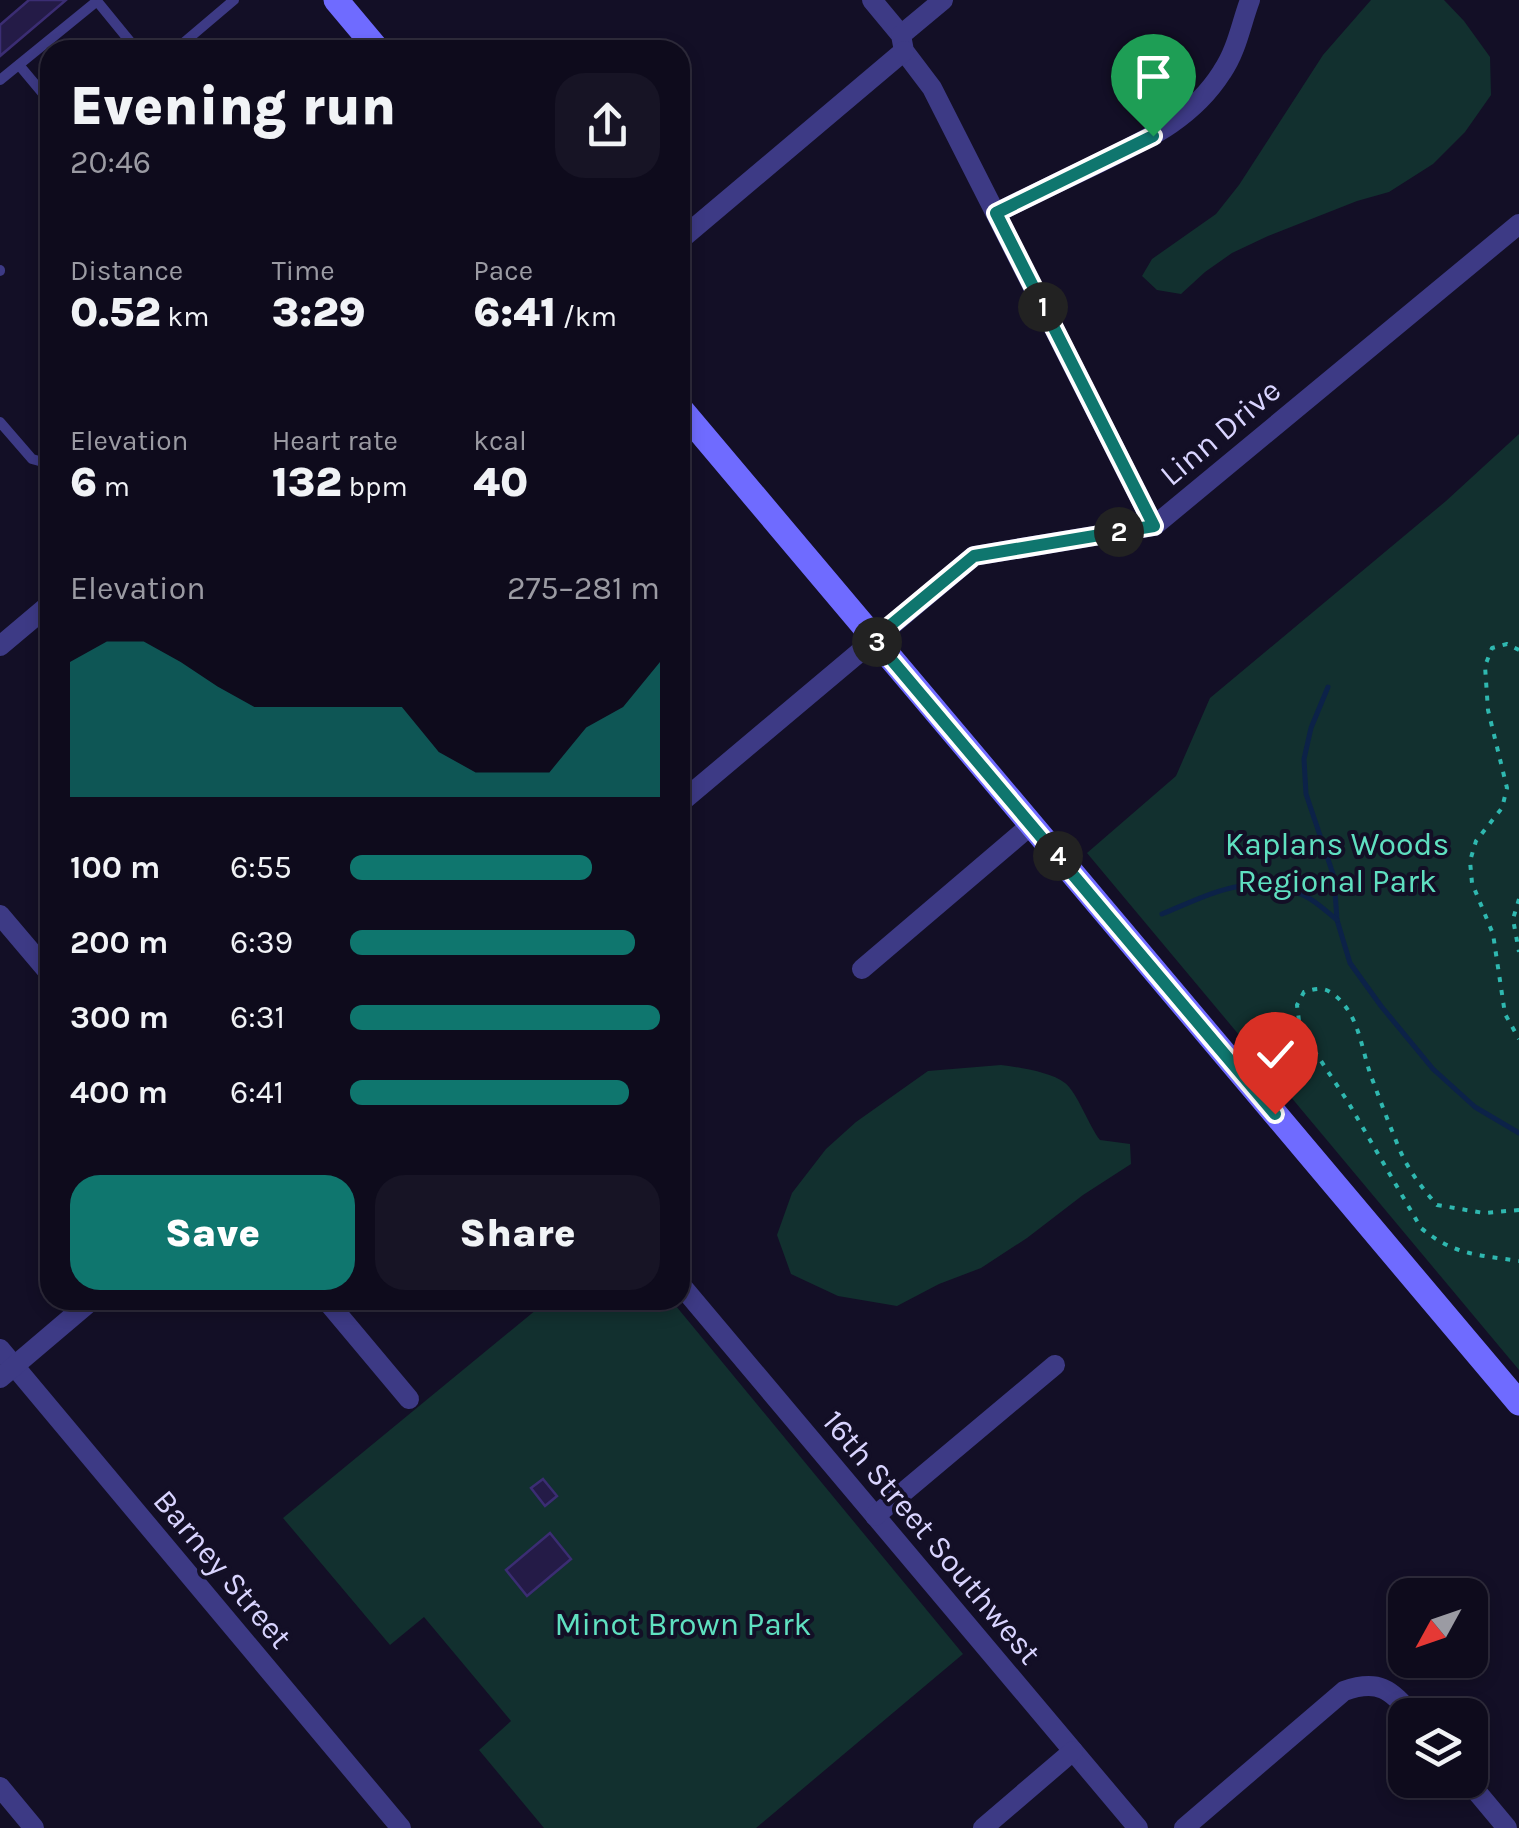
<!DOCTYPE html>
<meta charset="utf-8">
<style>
:root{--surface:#0e0b1c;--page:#171425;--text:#f1f3f6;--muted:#9b9ba3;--line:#2e2b3b;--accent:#0f766e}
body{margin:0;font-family:Karla,sans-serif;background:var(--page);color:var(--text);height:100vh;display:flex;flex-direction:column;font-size:38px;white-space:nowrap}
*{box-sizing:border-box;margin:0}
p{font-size:32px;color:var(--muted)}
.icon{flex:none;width:55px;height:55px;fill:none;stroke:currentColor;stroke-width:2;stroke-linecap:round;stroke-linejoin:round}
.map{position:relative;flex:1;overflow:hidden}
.side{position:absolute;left:40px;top:40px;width:650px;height:1270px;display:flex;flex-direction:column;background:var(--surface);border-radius:30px;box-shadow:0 5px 15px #0003,0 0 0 2px var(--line)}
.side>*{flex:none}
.needle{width:65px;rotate:230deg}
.controls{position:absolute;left:1388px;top:1578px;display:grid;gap:20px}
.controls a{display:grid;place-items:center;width:100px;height:100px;border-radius:20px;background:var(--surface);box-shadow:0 5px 15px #0003,0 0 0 2px var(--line);font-size:50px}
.pin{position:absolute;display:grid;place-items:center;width:85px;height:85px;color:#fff;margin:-102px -42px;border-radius:50% 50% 50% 0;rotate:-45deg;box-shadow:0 0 10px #0007}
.pin .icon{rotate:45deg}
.km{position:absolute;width:50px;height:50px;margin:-25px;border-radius:50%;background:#222;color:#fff;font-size:28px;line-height:50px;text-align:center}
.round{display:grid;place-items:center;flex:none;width:105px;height:105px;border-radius:30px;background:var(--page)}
.headline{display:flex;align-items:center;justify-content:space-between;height:170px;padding:0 30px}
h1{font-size:55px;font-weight:800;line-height:75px}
.metrics{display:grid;grid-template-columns:repeat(3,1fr);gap:15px;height:170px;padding:10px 30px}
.metrics div{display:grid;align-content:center}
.metrics b{font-size:42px;font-weight:800}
.metrics small{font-size:28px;font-weight:400}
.metrics p{font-size:28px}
.chart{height:280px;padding:20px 30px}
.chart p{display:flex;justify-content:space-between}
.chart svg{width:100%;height:180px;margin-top:10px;fill:var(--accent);opacity:.7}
.action{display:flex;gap:20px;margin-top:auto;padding:20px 30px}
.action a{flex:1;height:115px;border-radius:30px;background:var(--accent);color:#fff;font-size:40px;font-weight:800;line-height:115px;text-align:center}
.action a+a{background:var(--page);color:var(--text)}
ul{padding:0 30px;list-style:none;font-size:32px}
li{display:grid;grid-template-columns:160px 120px 1fr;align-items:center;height:75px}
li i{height:25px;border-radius:12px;background:var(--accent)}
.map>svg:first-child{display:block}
.green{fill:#12302f}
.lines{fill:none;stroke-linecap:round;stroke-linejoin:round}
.stream{stroke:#0c2248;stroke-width:5}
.building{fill:#241b47;stroke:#3b2d73;stroke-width:2.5}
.path{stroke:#2fb8b0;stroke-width:4;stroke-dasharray:5 8;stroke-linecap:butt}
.lane{stroke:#3d3a85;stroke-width:10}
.street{stroke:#3d3a85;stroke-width:20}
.secondary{stroke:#6f6bff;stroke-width:25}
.route-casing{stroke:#fff;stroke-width:20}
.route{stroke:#0f766e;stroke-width:12}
.labels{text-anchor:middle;stroke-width:8;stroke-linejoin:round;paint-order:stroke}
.street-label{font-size:32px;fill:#d9d4ff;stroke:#130f26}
.park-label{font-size:32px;fill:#5fe0c0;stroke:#130f26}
</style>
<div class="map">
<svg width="1519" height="1828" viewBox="0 0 1519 1828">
<rect width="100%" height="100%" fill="#130f26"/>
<!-- green -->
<g class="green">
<polygon points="1371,0 1444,0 1464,21 1490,57 1491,95 1465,132 1433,164 1389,192 1357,201 1268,236 1232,253 1205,272 1181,294 1157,290 1142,276 1152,259 1216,214 1239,185 1323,55"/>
<polygon points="1519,434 1519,1370 1087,853 1176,776 1210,698 1446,501"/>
<path d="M 1001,1065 C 1018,1067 1051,1072 1065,1083 C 1077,1092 1089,1126 1100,1140 L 1130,1144 L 1131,1164 L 1083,1195 L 1027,1238 L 981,1268 L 939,1284 L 897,1306 L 838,1296 L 791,1274 L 777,1235 L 792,1193 L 826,1149 L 856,1122 L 928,1071 Z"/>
<polygon points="548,1300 671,1300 963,1654 756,1828 544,1828 479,1750 511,1721 424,1617 390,1645 283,1518"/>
</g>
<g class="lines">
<!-- stream -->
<g class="stream">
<polyline points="1328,687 1311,728 1304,759 1306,794 1334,877 1337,920 1350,963 1381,1006 1433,1069 1475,1107 1519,1133"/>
<path d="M 1162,914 C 1213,893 1250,871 1305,896 C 1317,902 1327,912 1337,920"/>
</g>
</g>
<!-- building -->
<g class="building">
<polygon points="29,0 66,0 0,56 0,25"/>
<polygon points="543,1479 557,1496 545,1506 531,1488"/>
<polygon points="550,1533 571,1559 527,1596 506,1570"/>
</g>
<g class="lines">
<!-- path -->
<g class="path">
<polyline points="1519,650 1507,644 1492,648 1485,666 1488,710 1507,788 1502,808 1476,841 1470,861 1472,883 1493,934 1505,1014 1519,1039"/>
<polyline points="1519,899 1513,919 1519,952"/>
<path d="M 1519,1210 L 1484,1213 L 1437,1205 C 1422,1188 1408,1170 1399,1148 C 1389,1124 1380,1100 1371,1076 C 1361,1048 1359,1013 1333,994 C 1323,986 1315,989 1304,992 L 1297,1005 L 1300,1029 L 1348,1102 L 1421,1228 C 1454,1255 1478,1255 1519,1261"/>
</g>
<!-- lane -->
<g class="lane">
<polyline points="175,50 234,0"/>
<polyline points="19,65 50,102"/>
<polyline points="0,80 97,1 137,50"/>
<polyline points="0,270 0,271"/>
<polyline points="0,422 32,459 50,464"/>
</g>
<!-- street -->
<g class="street">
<polyline points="872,0 901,35 904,51 932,88 1154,526"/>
<polyline points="901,35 943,0"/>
<path d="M 996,213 C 1028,197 1061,181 1093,166 C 1143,141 1191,121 1222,72 C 1237,50 1241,24 1250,0"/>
<polyline points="680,240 904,51"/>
<polyline points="0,646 50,604"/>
<polyline points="680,803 974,556 1154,526 1519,224"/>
<polyline points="0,915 50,974"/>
<polyline points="862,969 1031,825"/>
<polyline points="680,1284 1138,1828"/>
<polyline points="326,1300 409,1399"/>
<polyline points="0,1349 401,1828"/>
<polyline points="0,1378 92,1300"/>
<polyline points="875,1516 1055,1365"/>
<polyline points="1467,1780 1507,1828"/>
<polyline points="0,1787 34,1828"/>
<polyline points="983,1828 1073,1751"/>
<path d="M 1184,1828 L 1344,1691 C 1378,1679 1391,1689 1412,1715"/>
</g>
<!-- secondary -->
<g class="secondary">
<polyline points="336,0 378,50"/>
<polyline points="680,408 1519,1403"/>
</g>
</g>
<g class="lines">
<defs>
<polyline id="route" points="1153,136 996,213 1154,526 974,556 874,639 1275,1114"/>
</defs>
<!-- route casing -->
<use href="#route" class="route-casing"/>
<!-- route -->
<use href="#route" class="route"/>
</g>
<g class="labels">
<!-- street labels -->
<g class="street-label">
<text transform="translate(1220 432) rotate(-40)" y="11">Linn Drive</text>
<text transform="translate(932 1537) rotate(50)" y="11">16th Street Southwest</text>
<text transform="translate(223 1569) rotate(50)" y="11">Barney Street</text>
</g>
<!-- park labels -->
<g class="park-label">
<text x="1337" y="855">Kaplans Woods<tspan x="1337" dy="37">Regional Park</tspan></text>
<text x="683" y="1635">Minot Brown Park</text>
</g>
</g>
</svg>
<div class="controls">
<a><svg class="needle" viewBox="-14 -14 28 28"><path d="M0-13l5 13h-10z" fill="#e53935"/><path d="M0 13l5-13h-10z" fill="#9b9ba3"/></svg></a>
<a><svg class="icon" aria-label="layers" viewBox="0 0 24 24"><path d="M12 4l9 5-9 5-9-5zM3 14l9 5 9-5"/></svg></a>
</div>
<div class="pin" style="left:1153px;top:136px;background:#1e9e55"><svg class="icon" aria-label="arrive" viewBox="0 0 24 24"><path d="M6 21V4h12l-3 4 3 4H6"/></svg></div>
<div class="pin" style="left:1275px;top:1114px;background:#d93025"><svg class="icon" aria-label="check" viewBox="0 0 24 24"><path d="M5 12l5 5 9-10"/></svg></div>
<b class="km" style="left:1043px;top:307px">1</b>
<b class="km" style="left:1119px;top:532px">2</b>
<b class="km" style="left:877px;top:642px">3</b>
<b class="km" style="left:1058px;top:856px">4</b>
<section class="side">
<div class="headline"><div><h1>Evening run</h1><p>20:46</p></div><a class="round"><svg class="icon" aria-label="share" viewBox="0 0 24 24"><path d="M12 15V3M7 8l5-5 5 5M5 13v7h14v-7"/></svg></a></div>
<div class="metrics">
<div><p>Distance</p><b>0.52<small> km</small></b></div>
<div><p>Time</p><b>3:29</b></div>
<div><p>Pace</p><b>6:41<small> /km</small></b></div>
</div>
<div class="metrics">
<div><p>Elevation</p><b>6<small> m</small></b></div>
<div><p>Heart rate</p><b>132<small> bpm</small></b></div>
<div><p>kcal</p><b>40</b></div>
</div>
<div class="chart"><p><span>Elevation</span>275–281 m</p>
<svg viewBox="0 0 160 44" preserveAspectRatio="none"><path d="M0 44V11L10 6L20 6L30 11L40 17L50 22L60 22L70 22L80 22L90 22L100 33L110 38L120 38L130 38L140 27L150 22L160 11V44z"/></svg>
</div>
<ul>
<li><b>100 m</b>6:55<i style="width:78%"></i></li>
<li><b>200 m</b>6:39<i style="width:92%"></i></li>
<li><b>300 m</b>6:31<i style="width:100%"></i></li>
<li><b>400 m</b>6:41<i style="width:90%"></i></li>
</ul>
<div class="action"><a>Save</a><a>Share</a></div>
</section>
</div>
